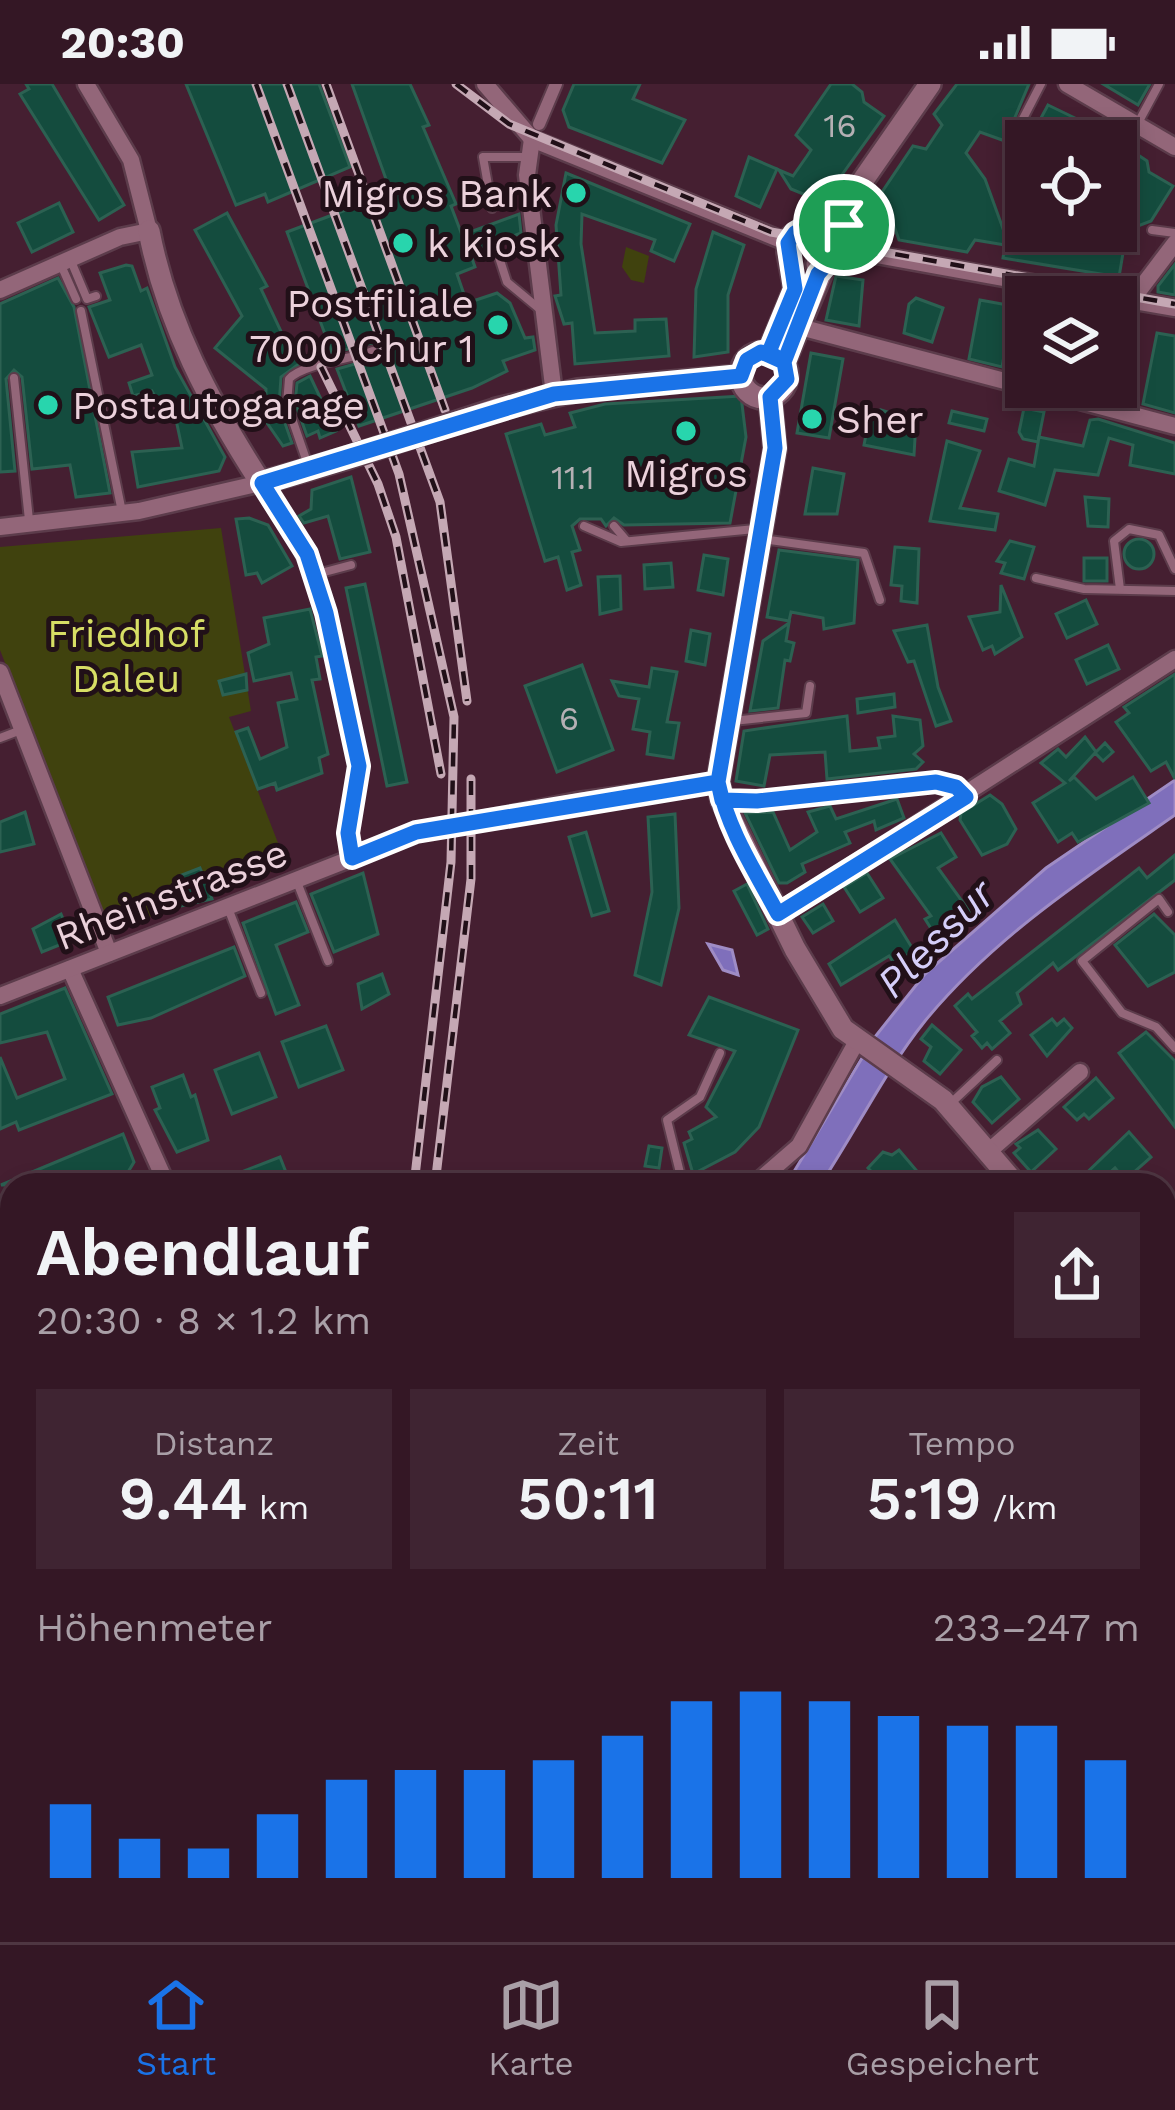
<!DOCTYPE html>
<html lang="de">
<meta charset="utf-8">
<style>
:root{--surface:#341725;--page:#3f2432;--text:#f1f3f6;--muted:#a99fa7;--line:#4e3642;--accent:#1a73e8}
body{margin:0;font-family:"Work Sans",sans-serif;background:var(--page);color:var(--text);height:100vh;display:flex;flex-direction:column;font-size:45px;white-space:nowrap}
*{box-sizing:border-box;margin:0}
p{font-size:39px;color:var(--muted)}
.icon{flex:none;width:66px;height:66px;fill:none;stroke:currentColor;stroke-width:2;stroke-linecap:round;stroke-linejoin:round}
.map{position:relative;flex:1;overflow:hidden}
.panel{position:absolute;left:0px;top:1089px;width:1176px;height:771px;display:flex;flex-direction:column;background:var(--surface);border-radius:36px 36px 0 0;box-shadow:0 6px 18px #0003,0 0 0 3px var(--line)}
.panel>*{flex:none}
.controls{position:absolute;left:1005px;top:36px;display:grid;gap:24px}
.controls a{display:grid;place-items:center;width:132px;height:132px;border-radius:0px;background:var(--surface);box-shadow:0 6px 18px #0003,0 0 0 3px var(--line);font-size:60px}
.pin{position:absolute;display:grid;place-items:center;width:102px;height:102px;color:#fff;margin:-51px;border:6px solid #fff;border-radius:50%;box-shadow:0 3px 12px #0007}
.round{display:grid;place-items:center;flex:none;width:126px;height:126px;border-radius:0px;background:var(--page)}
.summary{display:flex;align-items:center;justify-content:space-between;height:204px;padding:0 36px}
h1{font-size:66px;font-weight:600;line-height:90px}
.figures{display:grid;grid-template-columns:repeat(3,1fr);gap:18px;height:204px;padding:12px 36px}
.figures div{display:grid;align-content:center;border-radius:0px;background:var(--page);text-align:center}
.figures b{font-size:60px;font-weight:600}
.figures small{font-size:33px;font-weight:400}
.figures p{font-size:33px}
.chart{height:336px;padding:24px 36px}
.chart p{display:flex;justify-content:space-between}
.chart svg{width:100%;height:216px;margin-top:12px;stroke:var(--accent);stroke-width:6}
.status{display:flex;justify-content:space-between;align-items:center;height:84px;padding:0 60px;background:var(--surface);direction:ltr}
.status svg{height:33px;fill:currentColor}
.menu{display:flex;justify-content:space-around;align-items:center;height:168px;border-top:3px solid var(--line);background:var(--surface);font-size:33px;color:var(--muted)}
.menu a{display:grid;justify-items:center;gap:6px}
.menu .on{color:var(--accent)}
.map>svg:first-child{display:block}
.green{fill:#40420e}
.water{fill:#7f6fbb;stroke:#9f8cc5;stroke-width:3}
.building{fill:#144c3e;stroke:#2c6152;stroke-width:3}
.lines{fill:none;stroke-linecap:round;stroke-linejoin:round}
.service-casing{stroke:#5c3c4b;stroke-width:12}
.pedestrian-casing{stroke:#5c3c4b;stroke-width:16}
.minor-casing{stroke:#5c3c4b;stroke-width:21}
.tertiary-casing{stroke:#5c3c4b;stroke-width:26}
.service{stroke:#936679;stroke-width:8}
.pedestrian{stroke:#936679;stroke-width:12}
.minor{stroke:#936679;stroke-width:16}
.tertiary{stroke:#936679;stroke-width:21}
.rail-casing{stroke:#c5a8b4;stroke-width:9}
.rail{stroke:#211018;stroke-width:4.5;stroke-dasharray:14;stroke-linecap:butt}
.minor-bridge-casing{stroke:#5c3c4b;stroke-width:21;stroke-linecap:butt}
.tertiary-bridge-casing{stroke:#5c3c4b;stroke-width:26;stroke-linecap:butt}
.minor-bridge{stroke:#936679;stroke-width:16}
.tertiary-bridge{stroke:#936679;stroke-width:21}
.route-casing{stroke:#fff;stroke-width:24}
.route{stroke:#1a73e8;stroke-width:15}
.poi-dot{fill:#28d5ad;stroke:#211018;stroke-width:4.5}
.labels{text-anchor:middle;stroke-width:10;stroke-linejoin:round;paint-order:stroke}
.number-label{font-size:33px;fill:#b5b0b4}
.poi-label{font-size:39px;fill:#ebd1db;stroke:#211018;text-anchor:start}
.park-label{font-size:39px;fill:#d7de65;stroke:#211018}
.street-label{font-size:39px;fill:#ebd1db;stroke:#211018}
.water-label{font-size:42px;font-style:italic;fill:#d5cef9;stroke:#211018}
</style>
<div class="status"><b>20:30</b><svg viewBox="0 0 49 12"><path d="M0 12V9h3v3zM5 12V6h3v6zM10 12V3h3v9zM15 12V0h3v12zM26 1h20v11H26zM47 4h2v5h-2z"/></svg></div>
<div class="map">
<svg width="1175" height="1858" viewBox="0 0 1175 1858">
<rect width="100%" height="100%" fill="#451f31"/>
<!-- green -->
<g class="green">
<polygon points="626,163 649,172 644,199 631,196 622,183"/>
<polygon points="221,444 251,627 229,633 287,782 225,803 218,785 203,791 199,784 165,806 172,824 111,849 0,566 0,463"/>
</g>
<!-- water -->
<g class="water">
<path d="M 1175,696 L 1175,731 C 1086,793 994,853 925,937 C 885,987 856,1047 820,1101 L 786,1101 L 874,954 L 925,890 L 1046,784 Z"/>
<polygon points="708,860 732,866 738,891 723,886"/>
</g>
<!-- building -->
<g class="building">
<polygon points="26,0 52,0 124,121 99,136 20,10 29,5"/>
<polygon points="186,0 319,0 350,83 268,118 265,110 236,121"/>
<polygon points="352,0 410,0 429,41 423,43 456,120 451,122 462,151 519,130 521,149 470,169 475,183 457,190 467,219 497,209 510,219 525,254 533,253 535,266 503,277 507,287 472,304 359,342 337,285 376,274 380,264 372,259 332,269 287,148 391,109"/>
<polygon points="574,0 640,0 633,15 685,36 662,79 569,43 563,26"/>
<polygon points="831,0 852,0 862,8 864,18 884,32 826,113 820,109 813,114 791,105 779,86 793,92 807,72 811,66 796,51"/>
<polygon points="957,0 1029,0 1005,57 980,48 966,69 985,95 1006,153 1015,102 1026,104 1026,147 1095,155 1097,147 1116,147 1116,134 1132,106 1116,97 1116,63 1123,61 1147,77 1149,88 1173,102 1151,137 1135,143 1131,165 1124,163 1119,193 1003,174 1005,161 975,156 967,168 899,156 882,108 913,62 926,65 942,41 934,30"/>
<polygon points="1103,0 1150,0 1138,21"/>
<polygon points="1048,21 1079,36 1111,57 1052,57 1034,47"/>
<polygon points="749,73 777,85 760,123 736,112"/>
<polygon points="566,89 690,140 674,177 651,167 655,156 582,130 581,160 595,249 635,247 635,236 666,235 669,272 575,280 572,239 564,240 555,212 561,211 556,141"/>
<polygon points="59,119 73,148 32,168 18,139"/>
<polygon points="227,129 267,202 261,205 293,273 298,267 303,277 281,293 279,322 292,359 283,362 265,336 266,305 215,264 242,232 195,146"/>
<polygon points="713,148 744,161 728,211 728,268 694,273 696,205"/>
<polygon points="1175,180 1175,211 1158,208 1158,202"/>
<polygon points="126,181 132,182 141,207 147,204 175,283 225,373 219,387 138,403 132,368 182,364 175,331 167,335 152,307 133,312 129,299 152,291 141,261 109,273 89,223 110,216 100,189"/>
<polygon points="836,192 863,196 859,242 826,236"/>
<polygon points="58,194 74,223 110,409 76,413 70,381 32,385 22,293 14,286 6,295 15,387 0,388 0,220"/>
<polygon points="916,214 943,224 932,258 904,249 909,220"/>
<polygon points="980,216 1013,222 1002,283 969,275"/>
<polygon points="1157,249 1175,252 1175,329 1143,320"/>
<polygon points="811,269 843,275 829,354 797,349"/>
<polygon points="310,292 336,347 320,354 318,347 307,352 295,319 297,299"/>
<polygon points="741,312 746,353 730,439 624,441 614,434 606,442 601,435 580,435 572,442 580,466 572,468 581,501 567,506 558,473 545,477 506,350 541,340 545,351 575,343 570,329 605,320"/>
<polygon points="1024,324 1044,328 1038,358 1023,355 1019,348"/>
<polygon points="881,326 916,337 914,371 864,361 870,330 880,332"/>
<polygon points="952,327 987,335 984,347 949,339"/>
<polygon points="1098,335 1175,359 1175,390 1130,381 1133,361 1109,354 1098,391 1055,386 1045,421 999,407 1009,375 1034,382 1039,353 1083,362 1090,336"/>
<polygon points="947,357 980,367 960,424 998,430 995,446 930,437"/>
<polygon points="813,384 844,390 837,430 805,430"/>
<polygon points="351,393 370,468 340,475 328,432 304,439 299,432 311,425 312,406"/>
<polygon points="1085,413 1109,415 1108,443 1088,442"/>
<polygon points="249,434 268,441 292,482 262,499 257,489 246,491 236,435"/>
<circle cx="1139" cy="470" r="15"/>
<polygon points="1010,457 1034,463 1024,495 1001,489 1005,479 997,477"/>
<polygon points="895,463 919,465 917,519 901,517 902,502 891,501"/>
<polygon points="779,466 858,476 854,539 824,545 823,534 791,528 789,537 767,533"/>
<polygon points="704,471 728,475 723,511 698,506"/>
<rect x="1084" y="474" width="23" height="23"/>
<polygon points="671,479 673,503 645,505 644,481"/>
<polygon points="620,492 621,525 600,530 598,493"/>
<polygon points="365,500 407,698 387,702 346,504"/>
<polygon points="1001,501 1022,553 995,570 992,562 983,566 969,533 1000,528"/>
<polygon points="1086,516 1097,540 1067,554 1056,530"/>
<polygon points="310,525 322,572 316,573 320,595 312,596 328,670 319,674 322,689 277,706 275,699 258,705 236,648 248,644 260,675 287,663 278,619 297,615 291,589 254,597 248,569 269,560 264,534"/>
<polygon points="789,539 786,557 794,559 790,577 785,576 778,624 750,627 763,557"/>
<polygon points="927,541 938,603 951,637 936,642 914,577 908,578 894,547"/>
<polygon points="691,546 710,550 705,581 686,577"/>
<polygon points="1108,561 1119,585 1087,600 1076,576"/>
<polygon points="582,581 613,666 557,688 525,602"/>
<polygon points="652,584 677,588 667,638 679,639 673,674 647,670 650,648 633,645 639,615 619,612 612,597 649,603"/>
<polygon points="246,590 247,606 223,611 219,597"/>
<polygon points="1175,590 1175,695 1166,678 1151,687 1116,638 1129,629 1124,623"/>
<polygon points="894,610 895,623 858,629 857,615"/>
<polygon points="847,632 850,667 880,664 878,654 895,652 893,632 920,636 923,662 914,670 923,678 916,685 827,695 825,668 770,671 764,702 736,697 744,647"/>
<polygon points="1085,653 1096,668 1105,659 1113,668 1103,677 1095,669 1069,697 1074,693 1096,715 1133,693 1149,719 1078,758 1072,749 1058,758 1033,719 1065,699 1041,679 1058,665 1066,673"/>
<polygon points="990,711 1002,720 1016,745 1007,760 982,771 960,736 961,729"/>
<polygon points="897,715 904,734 876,746 874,737 845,748 850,759 802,780 805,788 787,799 779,799 745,729 773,728 790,766 817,748 808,728 830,722 836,735"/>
<polygon points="25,728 34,760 0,768 0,738"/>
<polygon points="675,730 679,824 661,901 635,891 652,808 648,733"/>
<polygon points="586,748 609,827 592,832 569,753"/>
<polygon points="941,749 956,773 938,784 975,835 939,857 925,835 931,832 890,775"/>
<polygon points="1175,771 1175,796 1058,886 1053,879 1017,909 1021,920 1000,937 1010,949 992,965 987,959 982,964 972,952 977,948 955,922 968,910 972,915 1139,784 1147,794"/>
<polygon points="200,784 203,791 218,785 225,803 210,809 212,815 172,824 165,806 182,799 179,792"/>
<polygon points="363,789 378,850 334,868 311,810"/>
<polygon points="867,789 883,814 860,828 844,803"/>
<polygon points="747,800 768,845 757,851 734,807"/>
<polygon points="296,818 308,848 276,861 299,921 276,930 243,839"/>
<polygon points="823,820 833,837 813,849 802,833"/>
<polygon points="61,830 72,856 42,868 33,845"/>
<polygon points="1154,830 1175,851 1175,888 1148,902 1115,861"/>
<polygon points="895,836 914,867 894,879 889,872 841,901 829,880"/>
<polygon points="234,863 245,892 151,934 118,941 108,913"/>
<polygon points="382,890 389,910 362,925 358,900"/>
<polygon points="65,904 112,1010 19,1046 16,1038 0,1045 0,973 17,1014 65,995 47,948 0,959 0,930"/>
<polygon points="709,913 798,946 759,1043 735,1068 693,1090 684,1059 692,1055 689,1048 716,1033 706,1023 735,967 689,951"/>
<polygon points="1052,935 1057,941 1064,935 1072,944 1047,972 1031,951"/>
<polygon points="932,941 961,966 940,990 924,977 931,963 921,955"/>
<polygon points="326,942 343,986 299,1003 282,958"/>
<polygon points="1146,948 1175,977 1175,1043 1119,969"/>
<polygon points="259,969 276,1013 232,1030 215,986"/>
<polygon points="183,991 191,1013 195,1011 208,1056 177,1068 155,1026 160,1024 152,1003"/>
<polygon points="1001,993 1019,1015 992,1039 973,1018 982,1003"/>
<polygon points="1096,994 1113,1014 1089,1035 1084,1030 1077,1036 1064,1023"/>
<polygon points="1038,1046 1056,1065 1031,1088 1014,1069 1020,1064 1016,1060"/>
<polygon points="1129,1048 1151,1073 1125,1096 1115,1084 1096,1101 1074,1101"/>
<polygon points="123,1050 134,1078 128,1088 92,1101 1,1101"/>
<polygon points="649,1062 662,1064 659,1084 645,1082"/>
<polygon points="899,1066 922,1093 913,1101 884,1101 868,1084 883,1068 892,1071"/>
<polygon points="280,1073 291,1101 210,1101 210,1100"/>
<polygon points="12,1284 12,1330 0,1335 0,1289"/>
<polygon points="12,1598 12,1636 0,1617 0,1605"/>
<polygon points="12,1743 12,1781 0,1787 0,1750"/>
</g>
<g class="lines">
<defs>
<g id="service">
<polyline points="1138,39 1159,0"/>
<polyline points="1013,54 1041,0"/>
<polyline points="492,124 483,73 527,73"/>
<polyline points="1152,146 1175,149"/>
<polyline points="496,164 507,198 542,227"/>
<polyline points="71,177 87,215 96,212"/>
<polyline points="61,181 76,215"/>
<polyline points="81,227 122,428"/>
<polyline points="14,294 29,436"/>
<path d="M 309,384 L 287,320 L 289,295 C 302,280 351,275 373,267"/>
<polyline points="584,442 621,458 755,445"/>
<polyline points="614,442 626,456"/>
<polyline points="762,455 864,469 880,516"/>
<polyline points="317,490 351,481"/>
<polyline points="1036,494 1084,505 1175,507"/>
<polyline points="1120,505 1114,457 1129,445 1159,451 1175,485"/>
<polyline points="733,637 806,629 810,602"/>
<polyline points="0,654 21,646"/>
<polyline points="297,798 328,877"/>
<polyline points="228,824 261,909"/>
<polyline points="1168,828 1159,815 1082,877 1122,929 1156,943 1175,964"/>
<polyline points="950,1020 997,976"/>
<polyline points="683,1101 667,1036 700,1013 720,969"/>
<polyline points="1164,1187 1164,1199"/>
<polyline points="1164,1231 1175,1253"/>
<polyline points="1164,1428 1164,1448"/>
<polyline points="1164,1496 1175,1498"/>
<polyline points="371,1858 371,1848"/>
</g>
<polyline id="pedestrian" points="539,40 556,0"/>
<g id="minor">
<polyline points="485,0 532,55 789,159"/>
<polyline points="1067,0 1175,63"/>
<polyline points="532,55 527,91 554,310"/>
<polyline points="843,165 1109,213"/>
<polyline points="0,206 120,153 149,147 131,76 86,0"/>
<polyline points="1123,215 1175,224"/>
<polyline points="1131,217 1175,159"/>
<polyline points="800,243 1175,342"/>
<polyline points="0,443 139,427 261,399 297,452 322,512 359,683 348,749 352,774"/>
<polyline points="0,588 109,869"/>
<polyline points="722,716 757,717 936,698 956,703 966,713"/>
<polyline points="578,717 718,698"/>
<polyline points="778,830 1175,575"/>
<polyline points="70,885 167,1101"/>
<polyline points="0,912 416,749"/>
<polyline points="988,1068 1080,988"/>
<polyline points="754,1101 799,1062 857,957"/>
<polyline points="0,1134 12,1166"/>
<polyline points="0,1271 12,1267"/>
<polyline points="1164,1367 1175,1352"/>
<polyline points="0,1485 12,1518"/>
<polyline points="0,1660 12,1654"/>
<polyline points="1164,1811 1175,1813"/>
<polyline points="722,1848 741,1858"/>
<polyline points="187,1858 188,1848"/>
<polyline points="785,1858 788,1848"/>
</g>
<g id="tertiary">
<polyline points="836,135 930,0"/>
<path d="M 149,147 C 167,240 210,320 261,399 L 347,374"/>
<polyline points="817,180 846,159 846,146 836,135"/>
<polyline points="769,268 795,205 788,168 791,153 821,134 836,135"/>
<circle cx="764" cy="291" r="23"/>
<polyline points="784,278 827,176"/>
<polyline points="770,313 775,365 718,698 722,716 795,865 843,945 943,1016 1016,1101"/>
<polyline points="497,325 578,306 741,292"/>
<polyline points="1164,1176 1175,1166"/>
<polyline points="1164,1270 1175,1279"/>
<polyline points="409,1856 419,1848"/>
</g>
</defs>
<!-- service casing -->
<use href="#service" class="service-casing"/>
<!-- pedestrian casing -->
<use href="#pedestrian" class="pedestrian-casing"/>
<!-- minor casing -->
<use href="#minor" class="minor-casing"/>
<!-- tertiary casing -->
<use href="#tertiary" class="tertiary-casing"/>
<!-- service -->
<use href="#service" class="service"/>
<!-- pedestrian -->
<use href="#pedestrian" class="pedestrian"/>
<!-- minor -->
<use href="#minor" class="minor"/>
<!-- tertiary -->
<use href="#tertiary" class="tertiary"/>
<defs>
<g id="rail">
<polyline points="256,0 399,390 454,633 451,778 414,1101"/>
<polyline points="287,0 440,418 467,617"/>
<polyline points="326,0 445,326"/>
<polyline points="456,0 509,40 771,148 1175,220"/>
<polyline points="321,283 378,400 396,453 441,690"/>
<polyline points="435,1101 471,795 471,695"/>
<polyline points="127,1858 142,1848"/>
<polyline points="337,1858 338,1848"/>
</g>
</defs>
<!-- rail casing -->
<use href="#rail" class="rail-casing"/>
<!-- rail -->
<use href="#rail" class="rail"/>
<defs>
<polyline id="minor-bridge" points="416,749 578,717"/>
<polyline id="tertiary-bridge" points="347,374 497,325"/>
</defs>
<!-- minor-bridge casing -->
<use href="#minor-bridge" class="minor-bridge-casing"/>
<!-- tertiary-bridge casing -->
<use href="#tertiary-bridge" class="tertiary-bridge-casing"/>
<!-- minor-bridge -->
<use href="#minor-bridge" class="minor-bridge"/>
<!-- tertiary-bridge -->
<use href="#tertiary-bridge" class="tertiary-bridge"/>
</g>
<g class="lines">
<defs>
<path id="route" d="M 844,141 L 846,158 L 818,190 L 784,278 L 761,268 L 747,276 L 741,292 L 554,310 L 262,399 L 307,470 L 326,529 L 359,682 L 348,749 L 352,774 L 416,748 L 718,698 C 728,746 755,787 778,830 L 966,713 L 956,703 L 936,698 L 757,717 L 722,716 L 718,698 L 775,364 L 770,313 L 787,295 L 784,278 L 769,268 L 795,205 L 788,159 L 795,149 L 821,134 L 844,141"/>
</defs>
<!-- route casing -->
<use href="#route" class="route-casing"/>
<!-- route -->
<use href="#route" class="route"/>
</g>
<!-- markers -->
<g class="poi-dot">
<circle cx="576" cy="109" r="12"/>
<circle cx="403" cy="159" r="12"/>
<circle cx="498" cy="241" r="12"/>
<circle cx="48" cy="321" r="12"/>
<circle cx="812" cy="335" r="12"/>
<circle cx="686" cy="347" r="12"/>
</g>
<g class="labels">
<!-- number labels -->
<g class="number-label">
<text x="840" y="53">16</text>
<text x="573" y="405">11.1</text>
<text x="569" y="646">6</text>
</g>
<!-- poi labels -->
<g class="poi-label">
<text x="552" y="123" text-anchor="end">Migros Bank</text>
<text x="427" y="173">k kiosk</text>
<text x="474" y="233" text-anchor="end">Postfiliale<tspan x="474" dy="45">7000 Chur 1</tspan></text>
<text x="72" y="335">Postautogarage</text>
<text x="836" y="349">Sher</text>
<text x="686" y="403" text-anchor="middle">Migros</text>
</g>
<!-- park labels -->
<g class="park-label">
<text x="126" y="563">Friedhof<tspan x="126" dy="45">Daleu</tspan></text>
</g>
<!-- street labels -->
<g class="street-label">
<text transform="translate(171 810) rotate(-21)" y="14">Rheinstrasse</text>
</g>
<!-- water labels -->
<g class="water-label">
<text transform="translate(935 854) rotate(-45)" y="15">Plessur</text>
</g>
</g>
</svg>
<div class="controls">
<a><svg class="icon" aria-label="locate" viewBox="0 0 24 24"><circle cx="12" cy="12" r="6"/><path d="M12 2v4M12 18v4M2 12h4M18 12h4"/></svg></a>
<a><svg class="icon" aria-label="layers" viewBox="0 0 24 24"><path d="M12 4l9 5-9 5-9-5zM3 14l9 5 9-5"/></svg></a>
</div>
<div class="pin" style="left:844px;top:141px;background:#1e9e55"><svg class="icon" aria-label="arrive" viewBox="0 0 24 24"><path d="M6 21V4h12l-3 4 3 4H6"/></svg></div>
<section class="panel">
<div class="summary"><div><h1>Abendlauf</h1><p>20:30 · 8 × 1.2 km</p></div><a class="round"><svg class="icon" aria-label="share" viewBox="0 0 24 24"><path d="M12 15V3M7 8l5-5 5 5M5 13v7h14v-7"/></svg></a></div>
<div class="figures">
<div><p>Distanz</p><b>9.44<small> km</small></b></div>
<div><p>Zeit</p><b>50:11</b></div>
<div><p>Tempo</p><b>5:19<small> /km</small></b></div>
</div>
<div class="chart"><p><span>Höhenmeter</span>233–247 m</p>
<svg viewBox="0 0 160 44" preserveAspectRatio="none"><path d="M5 44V29M15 44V36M25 44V38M35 44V31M45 44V24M55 44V22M65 44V22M75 44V20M85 44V15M95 44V8M105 44V6M115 44V8M125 44V11M135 44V13M145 44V13M155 44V20"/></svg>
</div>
</section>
</div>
<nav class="menu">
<a class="on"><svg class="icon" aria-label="home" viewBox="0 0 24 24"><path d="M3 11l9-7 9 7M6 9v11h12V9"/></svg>Start</a>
<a><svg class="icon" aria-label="map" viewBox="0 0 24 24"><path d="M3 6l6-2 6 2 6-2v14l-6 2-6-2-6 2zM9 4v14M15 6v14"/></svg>Karte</a>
<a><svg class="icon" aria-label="saved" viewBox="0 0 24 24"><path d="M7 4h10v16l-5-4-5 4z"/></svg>Gespeichert</a>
</nav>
